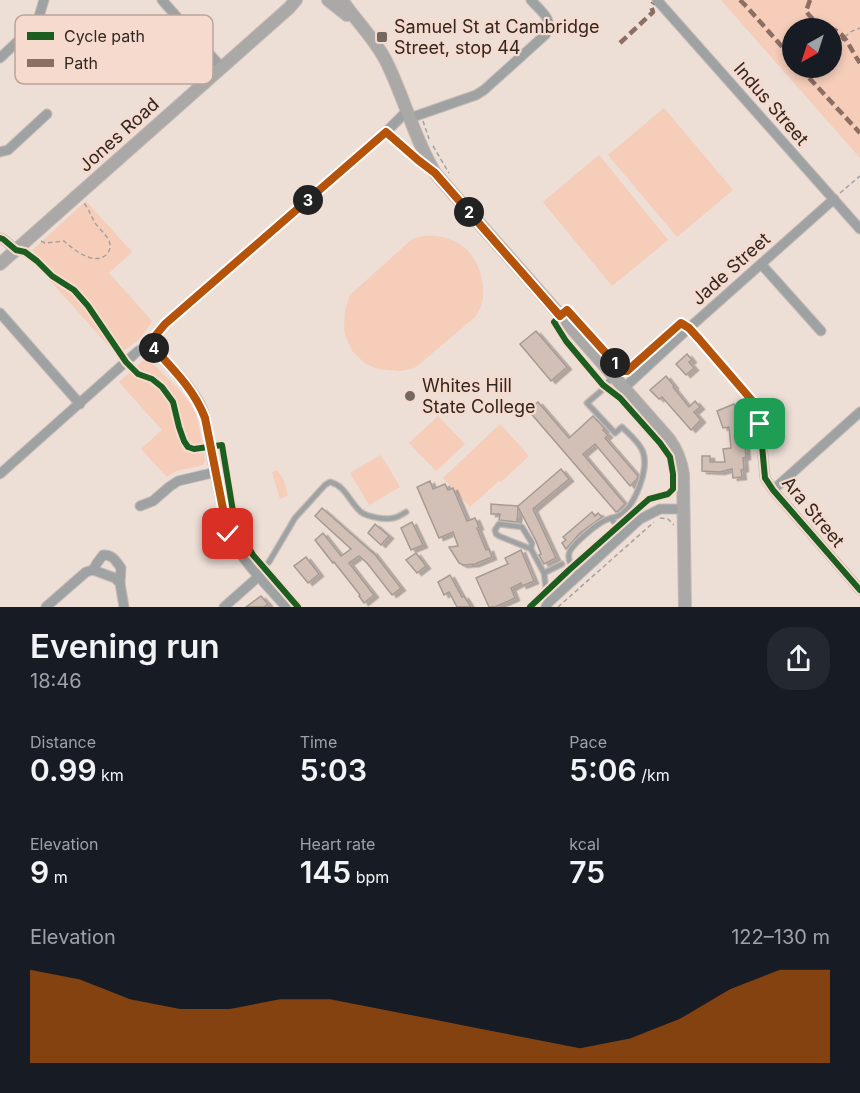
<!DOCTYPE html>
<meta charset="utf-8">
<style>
:root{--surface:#171b24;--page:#242831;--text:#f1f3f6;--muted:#9ea1a6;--accent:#b45309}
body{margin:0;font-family:Inter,sans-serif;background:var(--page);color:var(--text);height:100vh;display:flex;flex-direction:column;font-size:22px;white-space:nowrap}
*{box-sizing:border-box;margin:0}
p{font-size:20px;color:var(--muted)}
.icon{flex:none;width:33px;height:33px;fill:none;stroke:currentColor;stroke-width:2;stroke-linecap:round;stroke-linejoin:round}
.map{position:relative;height:607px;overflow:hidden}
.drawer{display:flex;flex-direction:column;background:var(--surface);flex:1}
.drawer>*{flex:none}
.needle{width:39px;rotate:219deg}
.tools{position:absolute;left:782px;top:18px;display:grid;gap:12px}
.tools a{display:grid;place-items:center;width:60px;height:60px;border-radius:50%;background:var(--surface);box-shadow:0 3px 9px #0003;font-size:30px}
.pin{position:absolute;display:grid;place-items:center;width:51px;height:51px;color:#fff;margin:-26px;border-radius:12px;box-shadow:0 3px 9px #0006}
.km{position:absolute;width:30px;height:30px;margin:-15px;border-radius:50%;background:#222;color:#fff;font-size:16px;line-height:30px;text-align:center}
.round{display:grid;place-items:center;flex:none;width:63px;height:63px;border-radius:24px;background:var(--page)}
.overview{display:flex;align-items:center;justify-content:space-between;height:102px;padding:0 30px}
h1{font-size:33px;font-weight:600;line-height:45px}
.figures{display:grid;grid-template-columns:repeat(3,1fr);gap:9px;height:102px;padding:6px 30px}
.figures div{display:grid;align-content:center}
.figures b{font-size:30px;font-weight:600}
.figures small{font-size:16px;font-weight:400}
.figures p{font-size:16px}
.chart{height:168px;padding:12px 30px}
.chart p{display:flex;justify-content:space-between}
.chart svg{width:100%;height:108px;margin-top:6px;fill:var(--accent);opacity:.7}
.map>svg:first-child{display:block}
.green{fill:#f5cdb9;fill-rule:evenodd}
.building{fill:#d2c0b7;stroke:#a59a94;stroke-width:1.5;filter:url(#shadow)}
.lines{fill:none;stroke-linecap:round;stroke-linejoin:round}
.lane-casing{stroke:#c6bab4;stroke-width:7}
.street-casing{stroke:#c6bab4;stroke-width:11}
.secondary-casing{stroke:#c6bab4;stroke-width:14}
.path{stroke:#a4a2a1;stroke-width:1.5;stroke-dasharray:4.5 3;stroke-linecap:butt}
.lane{stroke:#9fa2a3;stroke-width:4.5}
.street{stroke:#9fa2a3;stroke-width:9}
.secondary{stroke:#aba9a8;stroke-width:12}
.quiet{stroke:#8d6e63;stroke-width:4.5;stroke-dasharray:9 4.5;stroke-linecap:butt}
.cycleway-casing{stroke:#f6dacd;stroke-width:10}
.cycleway{stroke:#1b5e20;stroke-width:6}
.route-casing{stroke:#fff;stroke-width:12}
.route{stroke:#b45309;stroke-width:8}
.poi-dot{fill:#736761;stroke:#f6dacd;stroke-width:2}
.labels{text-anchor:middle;stroke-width:4.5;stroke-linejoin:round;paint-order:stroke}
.poi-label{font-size:18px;fill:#312722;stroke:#f6dacd;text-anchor:start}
.street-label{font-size:18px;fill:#312722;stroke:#f6dacd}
.key{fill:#f6dacd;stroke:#bba49a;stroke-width:1.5}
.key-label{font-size:16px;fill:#312722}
</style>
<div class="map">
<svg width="860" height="607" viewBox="0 0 860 607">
<defs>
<filter id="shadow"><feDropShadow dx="4.5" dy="2.5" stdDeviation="0" flood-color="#0004"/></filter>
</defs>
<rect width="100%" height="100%" fill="#edded6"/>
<!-- green -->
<g class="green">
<path d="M 721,0 L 860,0 L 860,158 ZM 831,28 L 831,68 L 792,68 L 792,28 Z"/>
<polygon points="664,108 733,190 677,237 608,155"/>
<polygon points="599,155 668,240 612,286 543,202"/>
<path d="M 86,201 L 132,252 L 109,273 L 152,321 C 141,339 135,345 116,354 L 27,255 Z"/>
<path d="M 423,236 C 455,234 476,250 482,280 C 485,293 483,307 475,317 L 416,367 L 411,369 L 400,371 L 378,369 L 366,364 L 353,352 L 345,335 L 344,328 L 345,310 L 350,295 L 411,240 L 415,238 Z"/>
<path d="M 144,360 L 148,360 L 150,361 C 163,374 186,394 194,410 C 200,426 202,444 205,461 L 203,465 L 176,471 L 167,477 L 141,449 L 162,430 L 119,382 Z"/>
<polygon points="438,416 465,444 436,471 409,443"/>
<polygon points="500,424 529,456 501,482 499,481 470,507 443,478"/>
<polygon points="381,455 400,487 369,505 350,473"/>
<polygon points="277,470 283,479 288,495 280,499 272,472"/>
</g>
<!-- building -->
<g class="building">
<polygon points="536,331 567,367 551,381 520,344"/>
<polygon points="687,354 692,360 689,362 694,368 686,375 676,364"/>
<polygon points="666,376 674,386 673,387 689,407 695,401 700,407 694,412 701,420 691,430 662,397 659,399 650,390"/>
<polygon points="538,402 569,438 593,416 605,429 603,430 608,435 605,438 638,476 637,479 630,486 595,444 583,454 625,504 618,511 616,512 528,410"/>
<polygon points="734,404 740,419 744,419 746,434 744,435 746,457 743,458 744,469 741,470 742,477 733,478 732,469 720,472 702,471 702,456 710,456 710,462 725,462 723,449 731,448 729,427 723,428 717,411"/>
<polygon points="561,469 569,479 533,509 556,558 544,564 539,555 541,554 536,541 518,507 517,522 499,520 500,514 491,514 491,504 518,506"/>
<polygon points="430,481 433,489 445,484 448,490 453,488 467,521 475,518 479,527 477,528 486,550 489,549 492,557 475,564 463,565 459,563 449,547 458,546 453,532 439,538 417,487"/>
<polygon points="322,508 373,553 373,552 401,588 392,595 367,563 359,556 349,563 374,595 364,603 359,596 360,595 334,562 333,563 315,540 323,533 341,556 351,549 315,516"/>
<polygon points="592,512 595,516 598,513 602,517 580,533 566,549 562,543 566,540 563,537"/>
<polygon points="412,522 423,545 411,550 401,528"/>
<polygon points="375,524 389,536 381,545 368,533"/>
<polygon points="521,550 534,581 522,586 521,583 511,588 515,598 495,607 489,607 476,578 508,564 505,558"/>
<polygon points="416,553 426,566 417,573 406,560"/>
<polygon points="306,557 319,574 308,583 294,566"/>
<polygon points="450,575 462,597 464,596 471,607 457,607 449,592 444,595 438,582"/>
<polygon points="261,596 268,604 264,607 246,607"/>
</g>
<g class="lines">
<defs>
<g id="lane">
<polyline points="611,518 623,534"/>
<polyline points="531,549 532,543 522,527 499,524 495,530 496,534 499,536 531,549 544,573 548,603"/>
<polyline points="544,573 562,564"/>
<path d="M 257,574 L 269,562 L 295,518 L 325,485 L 330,482 C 346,486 350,503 361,512 C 366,516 373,517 379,518 C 391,520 397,518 406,512"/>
<path d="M 578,574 C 574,569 567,562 569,554 C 570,546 595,526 602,522 C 608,518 615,518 620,515 C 635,506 649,469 643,452 C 640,443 629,434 622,427 L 615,433 L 587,403 L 601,391 L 612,377"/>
</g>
<g id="street">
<polyline points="162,0 222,68"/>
<polyline points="657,0 860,229"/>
<polyline points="37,23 80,38"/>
<polyline points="0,58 37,23 44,0"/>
<path d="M 410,118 L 476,95 L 484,90 L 545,35 C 555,19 541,12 531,0"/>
<polyline points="386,132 418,160 433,171"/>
<polyline points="0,152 8,150 47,114"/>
<polyline points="0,238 3,239 16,250"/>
<polyline points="761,264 821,331"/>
<polyline points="0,313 80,404"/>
<polyline points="689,328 755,404 760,424 765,478 773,490 860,590"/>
<path d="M 151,345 C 168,363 187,381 199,402 C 207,416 208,432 210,447 C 215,476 222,505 228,534 C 243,562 266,584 286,607"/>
<polyline points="624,388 689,328 834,199"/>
<polyline points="0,474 138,351 151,345 155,336 165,324 386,132 407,111"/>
<polyline points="773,490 860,412"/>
<polyline points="140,506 153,501 169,487 178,481 216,472"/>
<path d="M 93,570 L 97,563 L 103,555 C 112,554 116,561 121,568 L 120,583"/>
<polyline points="93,570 115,578 120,583 124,607"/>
<polyline points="46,607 86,572 93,570"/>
<polyline points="224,607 259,576"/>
<polyline points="546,607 548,603 640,519 660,509 684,509"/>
</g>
<g id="secondary">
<polyline points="328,0 347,15"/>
<path d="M 342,0 C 355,20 375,39 386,61 C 404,97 414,138 435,173 L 669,439 C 677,450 681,461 683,474 L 685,607"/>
<polyline points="0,264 289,8 296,0"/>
</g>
</defs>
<!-- lane casing -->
<use href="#lane" class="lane-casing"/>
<!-- street casing -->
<use href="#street" class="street-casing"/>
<!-- secondary casing -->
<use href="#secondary" class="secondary-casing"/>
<!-- path -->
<g class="path">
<polyline points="845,37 850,32 860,28"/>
<polyline points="423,121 429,139"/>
<polyline points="433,146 449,173"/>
<polyline points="840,193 860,176"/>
<path d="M 41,241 L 45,243 L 64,241 C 73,249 93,266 106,255 C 108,253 110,250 110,247 C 111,238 100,230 95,223 C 91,216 89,209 83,202"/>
<polyline points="660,518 668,519 674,525"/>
<polyline points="558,607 654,522"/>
</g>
<!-- lane -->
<use href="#lane" class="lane"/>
<!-- street -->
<use href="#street" class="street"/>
<!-- secondary -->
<use href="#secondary" class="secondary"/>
<!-- quiet -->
<g class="quiet">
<polyline points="740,0 747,7 792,58"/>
<path d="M 810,0 L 806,11 C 815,26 829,24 842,35 C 848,41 854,55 860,63"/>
<polyline points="620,43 653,12 651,6 653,3"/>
<polyline points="831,48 845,37"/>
<polyline points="800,68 860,133"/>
</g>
<defs>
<g id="cycleway">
<polyline points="0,238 3,239 16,250 25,252 37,261 52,276 74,290 88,306 126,362 138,374 152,379 162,387 173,402 179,427 184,441 188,447 194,449 222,445 234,517 241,533 253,555 298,607"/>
<polyline points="530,607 569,570 649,499 668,494 673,489 673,474 670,457 660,443 620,398 603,385 566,341 554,322 567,310 622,371 627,371 681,323 689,328 755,404 760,424 765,478 773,490 860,590"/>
</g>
</defs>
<!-- cycleway casing -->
<use href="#cycleway" class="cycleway-casing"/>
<!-- cycleway -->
<use href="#cycleway" class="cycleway"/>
</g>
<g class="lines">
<defs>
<path id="route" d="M 228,534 L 205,418 C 194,389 172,368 151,345 L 155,336 L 165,324 L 386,132 L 418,160 L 435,173 L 560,316 L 567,310 L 622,371 L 627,371 L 681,323 L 689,328 L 699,339 L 755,404 L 760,424"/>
</defs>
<!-- route casing -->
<use href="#route" class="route-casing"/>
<!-- route -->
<use href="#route" class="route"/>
</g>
<!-- markers -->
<g class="poi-dot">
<rect x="376" y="31" width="12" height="12" rx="3"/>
<circle cx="410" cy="396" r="6"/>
</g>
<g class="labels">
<!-- poi labels -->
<g class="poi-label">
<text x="394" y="33">Samuel St at Cambridge<tspan x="394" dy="21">Street, stop 44</tspan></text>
<text x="422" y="392">Whites Hill<tspan x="422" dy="21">State College</tspan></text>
</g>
<!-- street labels -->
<g class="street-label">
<text transform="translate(771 104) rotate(49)" y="6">Indus Street</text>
<text transform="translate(119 135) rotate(-42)" y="6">Jones Road</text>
<text transform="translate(731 269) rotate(-42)" y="6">Jade Street</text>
<text transform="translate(813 512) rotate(50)" y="6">Ara Street</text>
</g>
</g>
<!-- legend -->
<rect x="15" y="15" width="198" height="69" rx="9" class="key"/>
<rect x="27" y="32" width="27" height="8" fill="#1b5e20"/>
<rect x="27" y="59" width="27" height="8" fill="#8d6e63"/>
<g class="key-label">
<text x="64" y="42">Cycle path</text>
<text x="64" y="69">Path</text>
</g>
</svg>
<div class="tools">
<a><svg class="needle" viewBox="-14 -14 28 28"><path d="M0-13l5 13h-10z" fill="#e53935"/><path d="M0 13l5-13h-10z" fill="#9ea1a6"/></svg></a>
</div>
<div class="pin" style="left:760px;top:424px;background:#1e9e55"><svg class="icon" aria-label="arrive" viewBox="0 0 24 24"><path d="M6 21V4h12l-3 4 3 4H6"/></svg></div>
<div class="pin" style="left:228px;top:534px;background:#d93025"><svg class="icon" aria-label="check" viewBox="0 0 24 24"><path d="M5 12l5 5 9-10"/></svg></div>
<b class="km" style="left:615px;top:363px">1</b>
<b class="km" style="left:469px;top:212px">2</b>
<b class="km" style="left:308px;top:200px">3</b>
<b class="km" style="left:154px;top:348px">4</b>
</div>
<section class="drawer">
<div class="overview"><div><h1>Evening run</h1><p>18:46</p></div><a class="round"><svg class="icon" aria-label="share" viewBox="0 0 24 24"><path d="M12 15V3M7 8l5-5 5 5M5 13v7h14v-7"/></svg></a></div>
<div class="figures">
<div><p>Distance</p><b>0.99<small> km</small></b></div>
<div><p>Time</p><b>5:03</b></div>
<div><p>Pace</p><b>5:06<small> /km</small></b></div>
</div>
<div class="figures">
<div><p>Elevation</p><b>9<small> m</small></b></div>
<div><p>Heart rate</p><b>145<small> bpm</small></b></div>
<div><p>kcal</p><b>75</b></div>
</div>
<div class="chart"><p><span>Elevation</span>122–130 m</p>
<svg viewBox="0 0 160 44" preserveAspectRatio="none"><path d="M0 44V6L10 10L20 18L30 22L40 22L50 18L60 18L70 22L80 26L90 30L100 34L110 38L120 34L130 26L140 14L150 6L160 6V44z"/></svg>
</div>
</section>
